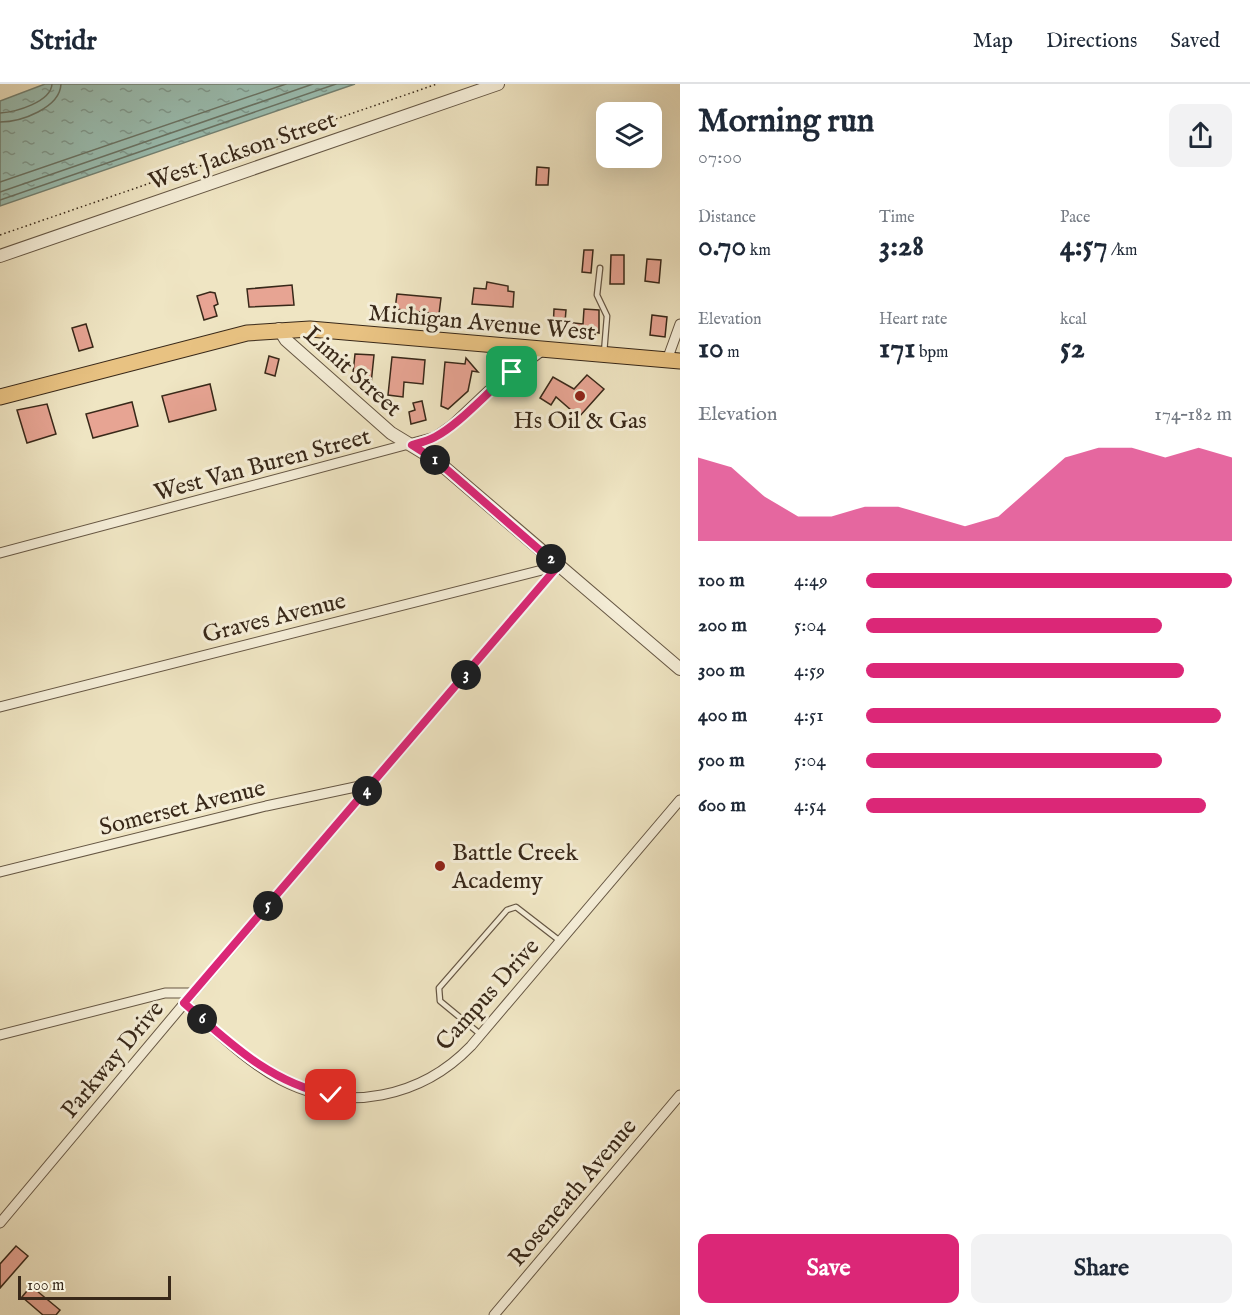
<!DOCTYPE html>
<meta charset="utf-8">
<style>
:root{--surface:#fff;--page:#f2f2f3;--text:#1f2937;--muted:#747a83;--line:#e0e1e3;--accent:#db2777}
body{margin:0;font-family:"IM FELL English",serif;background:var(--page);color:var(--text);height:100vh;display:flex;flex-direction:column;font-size:22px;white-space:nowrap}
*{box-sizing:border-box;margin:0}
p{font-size:20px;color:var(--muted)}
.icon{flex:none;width:33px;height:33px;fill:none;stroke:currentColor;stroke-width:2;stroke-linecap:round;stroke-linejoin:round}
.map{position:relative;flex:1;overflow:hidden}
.side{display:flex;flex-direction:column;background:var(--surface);width:570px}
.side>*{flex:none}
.controls{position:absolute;left:596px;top:18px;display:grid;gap:12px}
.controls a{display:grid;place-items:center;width:66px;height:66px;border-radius:12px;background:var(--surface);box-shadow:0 6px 24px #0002;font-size:30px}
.scale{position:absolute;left:18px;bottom:15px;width:153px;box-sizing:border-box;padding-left:6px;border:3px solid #382819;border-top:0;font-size:16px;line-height:21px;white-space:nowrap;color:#382819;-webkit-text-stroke:4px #f5eed8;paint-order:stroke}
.pin{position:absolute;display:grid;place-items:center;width:51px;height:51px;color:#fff;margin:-26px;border-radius:12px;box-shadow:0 3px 9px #0006}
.km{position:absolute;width:30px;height:30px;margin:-15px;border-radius:50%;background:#222;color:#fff;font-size:16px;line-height:30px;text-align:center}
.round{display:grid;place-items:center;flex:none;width:63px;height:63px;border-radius:12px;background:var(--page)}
.head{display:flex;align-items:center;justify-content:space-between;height:102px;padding:0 18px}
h1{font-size:33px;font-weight:800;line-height:45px}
.stats{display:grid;grid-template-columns:repeat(3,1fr);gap:9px;height:102px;padding:6px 18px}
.stats div{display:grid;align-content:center}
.stats b{font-size:30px;font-weight:800}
.stats small{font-size:16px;font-weight:400}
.stats p{font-size:16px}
.chart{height:168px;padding:12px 18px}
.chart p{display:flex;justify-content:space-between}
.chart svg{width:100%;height:108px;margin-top:6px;fill:var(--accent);opacity:.7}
.primary-button{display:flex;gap:12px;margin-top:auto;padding:12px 18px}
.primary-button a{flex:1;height:69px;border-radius:12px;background:var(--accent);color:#fff;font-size:24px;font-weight:800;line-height:69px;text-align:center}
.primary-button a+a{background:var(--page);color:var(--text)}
ul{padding:0 18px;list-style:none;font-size:20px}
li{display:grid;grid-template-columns:96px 72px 1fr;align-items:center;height:45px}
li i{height:15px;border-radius:8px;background:var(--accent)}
header{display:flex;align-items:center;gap:36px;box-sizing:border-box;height:84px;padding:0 30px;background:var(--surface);border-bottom:2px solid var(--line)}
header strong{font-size:28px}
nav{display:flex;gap:33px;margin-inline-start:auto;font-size:21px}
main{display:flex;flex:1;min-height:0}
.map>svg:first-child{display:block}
.water{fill:url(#water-ripples);stroke:#738375;stroke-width:1.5}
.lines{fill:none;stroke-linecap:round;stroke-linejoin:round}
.shore{stroke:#697466;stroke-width:1.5}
.building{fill:#e7a493;stroke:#382819;stroke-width:1.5}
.service-casing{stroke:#665744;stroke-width:7}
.minor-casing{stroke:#665744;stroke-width:11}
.tertiary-casing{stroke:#665744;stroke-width:14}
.trunk-casing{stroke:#382819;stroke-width:17}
.path{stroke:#382819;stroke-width:1.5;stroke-dasharray:1.5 3;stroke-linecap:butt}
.service{stroke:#f5eed8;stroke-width:4.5}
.minor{stroke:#f5eed8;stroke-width:9}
.tertiary{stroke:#f5eed8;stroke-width:12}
.trunk{stroke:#e8c282;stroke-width:15}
.route-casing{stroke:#fff;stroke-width:12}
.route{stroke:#db2777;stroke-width:8}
.poi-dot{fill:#8f2418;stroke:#f5eed8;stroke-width:2}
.labels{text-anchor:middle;stroke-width:6;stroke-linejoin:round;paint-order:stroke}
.street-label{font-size:24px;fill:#382819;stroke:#f5eed8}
.poi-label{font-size:24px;fill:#382819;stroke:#f5eed8}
</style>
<header>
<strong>Stridr</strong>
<nav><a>Map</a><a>Directions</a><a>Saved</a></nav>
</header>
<main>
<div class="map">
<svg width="680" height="1231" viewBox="0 0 680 1231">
<defs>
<pattern id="water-ripples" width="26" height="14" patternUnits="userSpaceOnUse" patternTransform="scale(1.5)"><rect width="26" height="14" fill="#9abfb3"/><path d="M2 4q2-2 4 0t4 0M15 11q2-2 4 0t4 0" fill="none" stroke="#7f9b91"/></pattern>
</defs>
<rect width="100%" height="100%" fill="#efe5c3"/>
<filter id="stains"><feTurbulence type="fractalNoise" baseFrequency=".00333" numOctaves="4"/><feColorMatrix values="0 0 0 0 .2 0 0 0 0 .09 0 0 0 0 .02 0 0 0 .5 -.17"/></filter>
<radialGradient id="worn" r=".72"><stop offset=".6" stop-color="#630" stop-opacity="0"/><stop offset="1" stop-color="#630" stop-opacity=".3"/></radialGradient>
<!-- water -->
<polygon class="water" points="45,0 355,0 0,122 0,17"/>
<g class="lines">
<!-- shore -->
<g class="shore">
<path d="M 0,29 C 16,28 51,18 52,0"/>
<path d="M 0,38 C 21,38 60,24 61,0"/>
<polyline points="0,98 286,0"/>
<polyline points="0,108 313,0"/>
<polyline points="0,116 336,0"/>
</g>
</g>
<!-- building -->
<g class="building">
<polygon points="537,83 549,84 548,101 536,101"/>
<polygon points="584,166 593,166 591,189 582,188"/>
<polygon points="611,171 624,171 624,200 610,200"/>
<polygon points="647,175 661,176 659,199 645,197"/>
<polygon points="487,198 508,202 508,207 514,208 513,223 472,220 474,204 486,205"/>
<polygon points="292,201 294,221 249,223 247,205"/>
<polygon points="210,208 215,209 218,220 214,222 217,232 204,236 197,212"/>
<polygon points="397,210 441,214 439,230 395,225"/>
<polygon points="554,225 566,226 565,238 583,240 584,225 599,226 599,249 595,248 595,255 573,252 574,248 553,246"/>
<polygon points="652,231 667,233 665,253 650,251"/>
<polygon points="86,240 93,263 79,267 72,244"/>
<polygon points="355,270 374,271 371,300 352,298"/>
<polygon points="269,272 279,275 275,292 265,289"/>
<polygon points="392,273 425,276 423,300 404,298 403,313 388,311"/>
<polygon points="466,274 478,288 472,287 468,307 448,325 441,322 445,278 465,280"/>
<polygon points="587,291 604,305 579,333 556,313 551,321 540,314 553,293 574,305"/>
<polygon points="210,300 216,326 169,338 162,312"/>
<polygon points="422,317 426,336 411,340 409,328 415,326 413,319"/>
<polygon points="132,318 138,342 93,354 86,330"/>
<polygon points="47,320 56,350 27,359 17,326"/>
<polygon points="16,1162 28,1172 0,1204 0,1180"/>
<polygon points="31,1202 60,1226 56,1231 43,1231 22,1213"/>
</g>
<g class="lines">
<defs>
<g id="service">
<polyline points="600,184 597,211 607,232 604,269"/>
<polyline points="480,950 440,917 439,904 507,826 516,823 560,857"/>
</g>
<g id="minor">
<polyline points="667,276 680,240"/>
<polyline points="0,469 435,353 452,341 488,307 542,267"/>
<polyline points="0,623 558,482"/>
<polyline points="0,788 266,722 374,699"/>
<path d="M 184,919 C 215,946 246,977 281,996 C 346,1030 422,1013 471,962 L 680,716"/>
<polyline points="0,951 165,909 193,909"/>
<polyline points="0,1139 193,909 558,482"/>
<polyline points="494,1231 680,1011"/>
</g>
<g id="tertiary">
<polyline points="0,172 498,0"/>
<polyline points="279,245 286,256 391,349 437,377 680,585"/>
</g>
<polyline id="trunk" points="0,313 247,249 310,245 680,277"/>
</defs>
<!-- service casing -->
<use href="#service" class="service-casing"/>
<!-- minor casing -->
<use href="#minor" class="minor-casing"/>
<!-- tertiary casing -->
<use href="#tertiary" class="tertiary-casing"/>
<!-- trunk casing -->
<use href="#trunk" class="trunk-casing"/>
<!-- path -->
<polyline class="path" points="0,151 437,0"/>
<!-- service -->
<use href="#service" class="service"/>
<!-- minor -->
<use href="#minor" class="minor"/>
<!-- tertiary -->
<use href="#tertiary" class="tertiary"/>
<!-- trunk -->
<use href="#trunk" class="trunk"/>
</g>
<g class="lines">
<defs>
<path id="route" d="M 331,1011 C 270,999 230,959 184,919 L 558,482 L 437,377 L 412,361 C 419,359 428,357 435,353 C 460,340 488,307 512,288"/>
</defs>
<!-- route casing -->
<use href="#route" class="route-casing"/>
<!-- route -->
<use href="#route" class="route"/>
</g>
<!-- markers -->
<g class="poi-dot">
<circle cx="580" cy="312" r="6"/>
<circle cx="440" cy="782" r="6"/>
</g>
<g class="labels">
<!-- street labels -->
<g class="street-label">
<text transform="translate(242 66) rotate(-19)" y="8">West Jackson Street</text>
<text transform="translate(482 238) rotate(5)" y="8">Michigan Avenue West</text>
<text transform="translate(353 287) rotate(42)" y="8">Limit Street</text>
<text transform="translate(262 380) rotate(-15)" y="8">West Van Buren Street</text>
<text transform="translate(274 533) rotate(-14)" y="8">Graves Avenue</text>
<text transform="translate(182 723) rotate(-14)" y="8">Somerset Avenue</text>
<text transform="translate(487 910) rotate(-48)" y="8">Campus Drive</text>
<text transform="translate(112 975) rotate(-50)" y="8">Parkway Drive</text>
<text transform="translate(572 1108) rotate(-50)" y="8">Roseneath Avenue</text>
</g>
<!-- poi labels -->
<g class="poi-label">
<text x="580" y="344">Hs Oil &amp; Gas</text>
<text x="452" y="776" text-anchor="start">Battle Creek<tspan x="452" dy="28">Academy</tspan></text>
</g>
</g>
<rect width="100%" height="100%" filter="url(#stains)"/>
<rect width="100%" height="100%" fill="url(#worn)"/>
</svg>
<div class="controls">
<a><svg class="icon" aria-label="layers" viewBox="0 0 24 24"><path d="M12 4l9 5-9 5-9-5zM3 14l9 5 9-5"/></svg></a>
</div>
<div class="scale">100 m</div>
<div class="pin" style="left:512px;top:288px;background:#1e9e55"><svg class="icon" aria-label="arrive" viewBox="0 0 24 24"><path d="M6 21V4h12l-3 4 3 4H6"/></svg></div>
<div class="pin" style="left:331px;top:1011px;background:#d93025"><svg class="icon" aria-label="check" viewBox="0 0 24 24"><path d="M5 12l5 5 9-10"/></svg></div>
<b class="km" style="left:435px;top:376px">1</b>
<b class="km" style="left:551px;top:475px">2</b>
<b class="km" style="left:466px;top:591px">3</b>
<b class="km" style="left:367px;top:707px">4</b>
<b class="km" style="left:268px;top:822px">5</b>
<b class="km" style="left:202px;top:935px">6</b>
</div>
<section class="side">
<div class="head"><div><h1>Morning run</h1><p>07:00</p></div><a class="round"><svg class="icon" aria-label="share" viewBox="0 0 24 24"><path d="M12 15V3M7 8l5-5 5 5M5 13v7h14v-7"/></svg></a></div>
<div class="stats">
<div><p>Distance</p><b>0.70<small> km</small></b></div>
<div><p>Time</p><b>3:28</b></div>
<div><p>Pace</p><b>4:57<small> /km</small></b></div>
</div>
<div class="stats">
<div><p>Elevation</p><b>10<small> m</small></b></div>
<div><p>Heart rate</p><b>171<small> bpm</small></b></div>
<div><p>kcal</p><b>52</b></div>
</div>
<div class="chart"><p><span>Elevation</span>174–182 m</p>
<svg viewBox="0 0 160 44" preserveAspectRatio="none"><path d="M0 44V10L10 14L20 26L30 34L40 34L50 30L60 30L70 34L80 38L90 34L100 22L110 10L120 6L130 6L140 10L150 6L160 10V44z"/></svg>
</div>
<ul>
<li><b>100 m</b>4:49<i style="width:100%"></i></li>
<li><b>200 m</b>5:04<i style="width:81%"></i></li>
<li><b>300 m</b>4:59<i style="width:87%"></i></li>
<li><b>400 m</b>4:51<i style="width:97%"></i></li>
<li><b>500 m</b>5:04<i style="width:81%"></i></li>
<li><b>600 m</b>4:54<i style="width:93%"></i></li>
</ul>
<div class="primary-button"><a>Save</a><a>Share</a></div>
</section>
</main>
